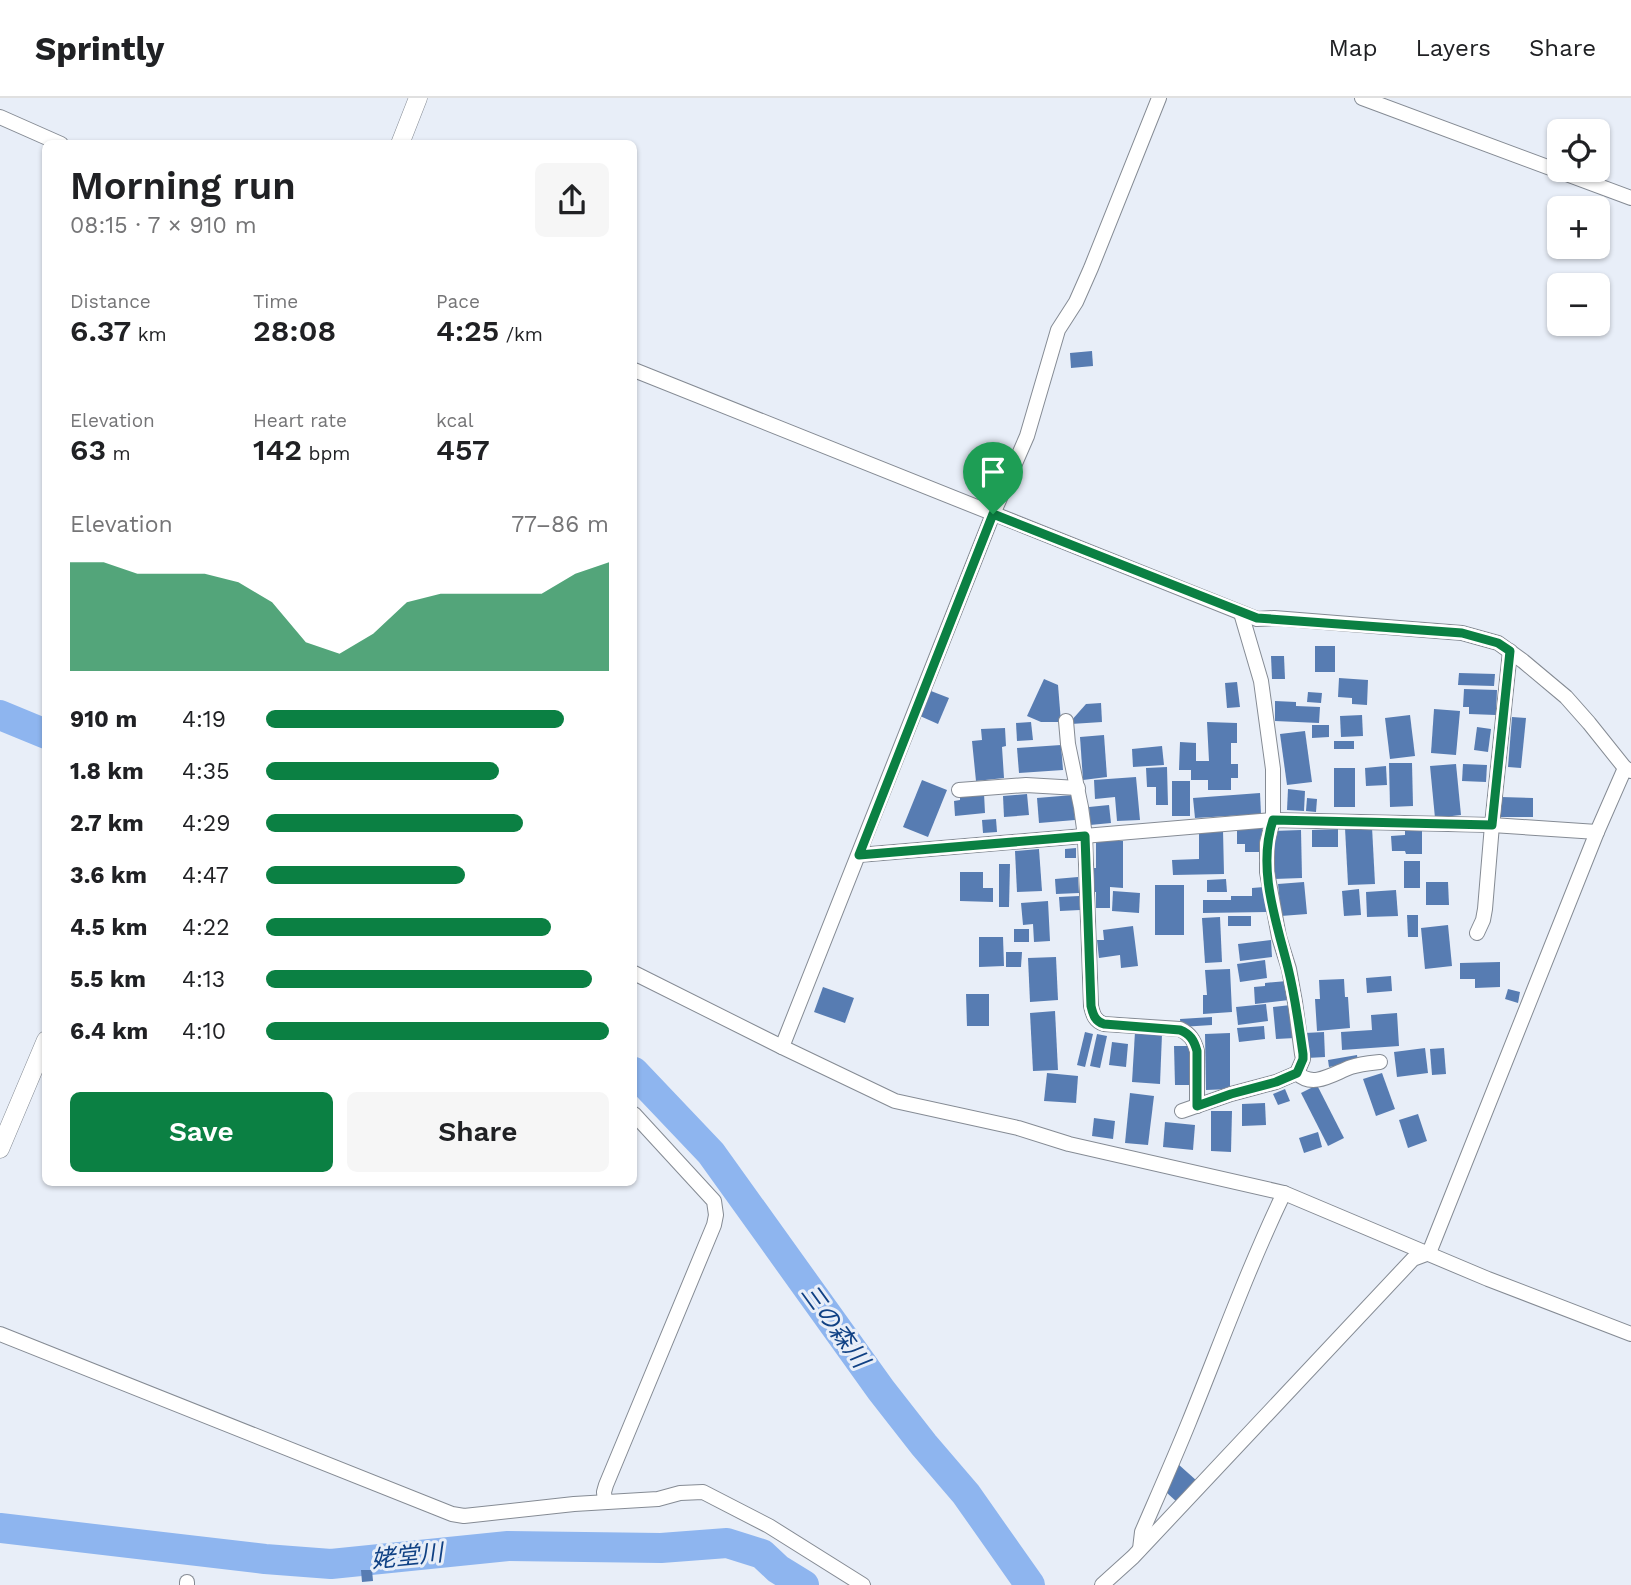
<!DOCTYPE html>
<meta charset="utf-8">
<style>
:root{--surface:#fff;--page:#f6f6f6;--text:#202124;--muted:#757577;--line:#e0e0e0;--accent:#0b8043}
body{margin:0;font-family:"Work Sans","Noto Sans JP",sans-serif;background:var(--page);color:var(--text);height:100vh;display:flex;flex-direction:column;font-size:26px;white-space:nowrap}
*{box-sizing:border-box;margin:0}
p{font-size:23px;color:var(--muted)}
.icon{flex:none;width:38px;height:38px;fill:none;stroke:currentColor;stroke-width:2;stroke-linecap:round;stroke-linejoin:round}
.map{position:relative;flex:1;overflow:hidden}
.panel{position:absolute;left:42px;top:42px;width:595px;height:1046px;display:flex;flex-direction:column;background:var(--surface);border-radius:10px;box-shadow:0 2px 5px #0004}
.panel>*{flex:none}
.buttons{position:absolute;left:1547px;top:21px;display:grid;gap:14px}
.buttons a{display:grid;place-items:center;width:63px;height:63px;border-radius:10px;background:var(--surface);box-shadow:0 2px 5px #0004;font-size:35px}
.pin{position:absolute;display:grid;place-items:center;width:60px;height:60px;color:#fff;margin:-72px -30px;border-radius:50% 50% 50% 0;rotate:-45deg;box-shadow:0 0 7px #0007}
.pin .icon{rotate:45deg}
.round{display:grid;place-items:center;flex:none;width:74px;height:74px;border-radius:10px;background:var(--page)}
.overview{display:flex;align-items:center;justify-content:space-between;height:119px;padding:0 28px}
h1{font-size:38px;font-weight:600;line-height:52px}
.figures{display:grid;grid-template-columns:repeat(3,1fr);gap:10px;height:119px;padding:7px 28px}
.figures div{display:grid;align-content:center}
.figures b{font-size:30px;font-weight:600}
.figures small{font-size:19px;font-weight:400}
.figures p{font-size:19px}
.chart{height:196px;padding:14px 28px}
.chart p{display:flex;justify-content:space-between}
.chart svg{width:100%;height:126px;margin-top:7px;fill:var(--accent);opacity:.7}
.action{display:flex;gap:14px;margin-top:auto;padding:14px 28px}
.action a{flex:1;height:80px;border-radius:10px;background:var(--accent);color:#fff;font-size:28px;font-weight:600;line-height:80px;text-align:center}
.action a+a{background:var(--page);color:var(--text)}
ul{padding:0 28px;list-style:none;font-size:23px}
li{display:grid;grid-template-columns:112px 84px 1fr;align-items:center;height:52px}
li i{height:18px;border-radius:9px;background:var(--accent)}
header{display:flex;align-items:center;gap:42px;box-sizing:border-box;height:98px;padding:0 35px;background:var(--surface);border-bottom:2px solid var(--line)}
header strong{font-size:33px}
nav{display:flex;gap:38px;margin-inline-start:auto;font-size:24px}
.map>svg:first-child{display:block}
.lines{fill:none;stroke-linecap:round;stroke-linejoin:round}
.river{stroke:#8eb5ef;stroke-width:30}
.building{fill:#577cb2}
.minor-casing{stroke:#858b94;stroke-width:16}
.tertiary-casing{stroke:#858b94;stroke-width:19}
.minor{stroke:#fff;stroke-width:14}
.tertiary{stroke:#fff;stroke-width:18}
.route-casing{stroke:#fff;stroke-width:14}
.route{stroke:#0b8043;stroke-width:9}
.labels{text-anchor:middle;stroke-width:6;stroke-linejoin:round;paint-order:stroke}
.water-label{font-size:24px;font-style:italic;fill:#104184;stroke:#e8eef8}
</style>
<header>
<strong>Sprintly</strong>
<nav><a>Map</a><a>Layers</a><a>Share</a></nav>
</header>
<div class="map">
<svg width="1631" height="1487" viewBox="0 0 1631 1487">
<rect width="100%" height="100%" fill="#e8eef8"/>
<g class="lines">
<!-- river -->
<g class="river">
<polyline points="0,617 46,636"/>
<polyline points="634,974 711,1055 881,1292 924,1347 966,1396 1030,1487"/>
<polyline points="0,1430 265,1461 331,1466 508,1448 661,1450 727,1445 762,1456 778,1471 804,1487"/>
</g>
</g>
<!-- building -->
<g class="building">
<polygon points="1092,253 1093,268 1071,270 1070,255"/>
<rect x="1315" y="548" width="20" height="26"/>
<polygon points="1271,558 1284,558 1285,581 1272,581"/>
<polygon points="1459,575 1495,576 1494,588 1458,587"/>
<polygon points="1339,580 1368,582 1367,607 1352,606 1352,600 1338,599"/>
<polygon points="1044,581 1058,587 1061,624 1041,624 1027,618"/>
<polygon points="1237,584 1240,609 1227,610 1225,585"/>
<polygon points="1464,591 1497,592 1496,617 1469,616 1469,609 1463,609"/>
<polygon points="931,593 949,600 938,626 920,618"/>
<polygon points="1308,594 1322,595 1321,605 1307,604"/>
<polygon points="1275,603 1296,604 1296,608 1320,609 1319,625 1275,623"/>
<polygon points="1101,605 1102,624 1071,626 1071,623 1086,606"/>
<polygon points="1434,611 1460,613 1456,657 1431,655"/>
<polygon points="1362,617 1363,638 1341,639 1340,618"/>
<polygon points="1410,617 1415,658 1390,661 1385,620"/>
<polygon points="1512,619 1526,620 1521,670 1508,669"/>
<polygon points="1031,624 1033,642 1017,643 1016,625"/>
<polygon points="1207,624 1237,625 1237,645 1231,645 1231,666 1238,666 1238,680 1231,680 1231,692 1208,692 1208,682 1191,682 1191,672 1179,672 1180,644 1196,645 1196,663 1209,663"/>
<polygon points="1312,627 1329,627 1329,639 1312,640"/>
<polygon points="1477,629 1491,631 1488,654 1474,652"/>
<polygon points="1005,630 1006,648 1002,649 1004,680 976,683 972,643 982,642 981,631"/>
<polygon points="1305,633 1312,684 1287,687 1280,636"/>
<polygon points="1104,637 1107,679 1083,682 1080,639"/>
<rect x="1334" y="643" width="20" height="8"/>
<polygon points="1061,647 1063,672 1019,675 1017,650"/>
<polygon points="1162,648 1164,667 1133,669 1132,651"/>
<polygon points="1389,665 1412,665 1413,708 1390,709"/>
<polygon points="1456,666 1461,717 1435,720 1430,668"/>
<polygon points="1463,666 1487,667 1486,684 1462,683"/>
<polygon points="1386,668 1387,687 1366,688 1365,670"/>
<polygon points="1167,669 1168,707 1156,707 1156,689 1147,689 1146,670"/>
<rect x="1334" y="670" width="21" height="39"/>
<polygon points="1136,679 1140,722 1117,723 1115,699 1095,701 1094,682"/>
<polygon points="922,682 947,692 928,739 903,729"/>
<rect x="1172" y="683" width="18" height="35"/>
<polygon points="1288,691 1305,693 1304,713 1287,712"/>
<polygon points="984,695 985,715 955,718 954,703 960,702 960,697"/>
<polygon points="1260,695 1261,716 1195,720 1193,700"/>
<polygon points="1027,696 1029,717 1004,719 1003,698"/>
<polygon points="1073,697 1075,722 1039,725 1037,700"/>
<polygon points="1501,699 1533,700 1533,719 1500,719"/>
<polygon points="1307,700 1317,701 1316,714 1306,713"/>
<polygon points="1109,707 1111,725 1090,727 1089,709"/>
<polygon points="996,721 997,734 983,735 982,722"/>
<polygon points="1237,728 1262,729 1262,754 1245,754 1245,746 1237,746"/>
<polygon points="1372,729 1375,786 1348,787 1345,730"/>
<polygon points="1338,731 1338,749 1312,749 1312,732"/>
<polygon points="1405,731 1422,731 1422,756 1406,756 1405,753 1392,753 1391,738 1405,737"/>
<polygon points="1223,732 1224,776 1173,777 1172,762 1199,761 1199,733"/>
<polygon points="1301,732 1302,780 1274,781 1273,733"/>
<polygon points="1096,743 1123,743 1123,790 1110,789 1110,810 1096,810 1096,794 1091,794 1092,770 1096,770"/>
<polygon points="1076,750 1076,760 1065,760 1065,751"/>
<polygon points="1039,751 1042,793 1017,794 1015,753"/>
<rect x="1404" y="763" width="16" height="27"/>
<polygon points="999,766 1010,766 1009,809 999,809"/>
<polygon points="960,774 983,774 983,790 993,790 993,804 960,803"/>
<polygon points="1078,779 1079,795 1056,796 1055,781"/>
<polygon points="1226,781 1227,794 1207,794 1207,782"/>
<polygon points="1304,784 1307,816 1281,818 1278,786"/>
<polygon points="1426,784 1448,784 1449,807 1426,807"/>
<rect x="1155" y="787" width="29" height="50"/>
<polygon points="1264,789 1267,814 1203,815 1203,802 1231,802 1231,798 1252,798 1252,790"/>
<polygon points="1359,791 1361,817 1344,818 1342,793"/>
<polygon points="1396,792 1398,818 1367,819 1366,794"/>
<polygon points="1113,793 1140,795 1139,815 1112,813"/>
<polygon points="1079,798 1080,812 1060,813 1059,799"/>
<polygon points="1048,803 1050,843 1034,844 1033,826 1023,827 1021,805"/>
<polygon points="1407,817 1418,817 1418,839 1408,839"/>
<rect x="1228" y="818" width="23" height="10"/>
<polygon points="1220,819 1222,864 1205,865 1202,820"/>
<polygon points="1448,827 1452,868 1425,871 1421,830"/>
<polygon points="1133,828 1138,868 1121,870 1120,857 1099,860 1097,842 1104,842 1103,832"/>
<rect x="1014" y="831" width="15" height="13"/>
<polygon points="979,839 1003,839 1004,868 979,869"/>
<polygon points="1271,842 1272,859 1240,863 1238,846"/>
<polygon points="1006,854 1022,854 1021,869 1006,869"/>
<polygon points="1056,859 1058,902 1030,904 1028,860"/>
<polygon points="1265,862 1267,880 1240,884 1237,866"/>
<polygon points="1500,864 1500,889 1475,890 1475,881 1460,881 1460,865"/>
<polygon points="1230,871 1232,914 1203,916 1203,897 1207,897 1205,872"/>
<polygon points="1391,878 1392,893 1367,895 1366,880"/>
<polygon points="1344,881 1345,899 1348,899 1350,930 1317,933 1315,901 1320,901 1319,882"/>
<polygon points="1287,883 1289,902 1255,906 1254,889 1265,888 1265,885"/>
<polygon points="823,889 854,900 845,925 814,914"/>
<polygon points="1508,891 1520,894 1518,905 1505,901"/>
<polygon points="966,896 989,896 989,928 967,928"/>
<polygon points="1266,906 1268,923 1238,927 1236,909"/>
<polygon points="1291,907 1295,940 1276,941 1273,909"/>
<polygon points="1055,913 1058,972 1033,973 1030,915"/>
<polygon points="1397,915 1399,948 1342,952 1341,934 1372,932 1371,917"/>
<polygon points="1212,919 1212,927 1181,929 1180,921"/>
<polygon points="1264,928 1265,941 1239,944 1237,930"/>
<polygon points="1085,934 1093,936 1085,969 1077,967"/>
<polygon points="1135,934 1162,936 1160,986 1132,984"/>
<polygon points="1324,934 1325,959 1307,960 1305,935"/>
<polygon points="1230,935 1230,991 1206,992 1205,936"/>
<polygon points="1097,936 1107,938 1100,970 1090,968"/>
<polygon points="1112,944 1128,946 1126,969 1109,967"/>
<polygon points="1174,948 1190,948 1191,987 1175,987"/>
<polygon points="1425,950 1428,975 1397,979 1394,954"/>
<polygon points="1444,950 1446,976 1432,977 1430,951"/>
<polygon points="1357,957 1358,964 1329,969 1328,962"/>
<polygon points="1047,975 1078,978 1076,1005 1044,1003"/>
<polygon points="1382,975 1395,1011 1376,1018 1363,981"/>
<polygon points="1317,987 1344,1040 1328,1048 1301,995"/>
<polygon points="1285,991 1290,1003 1278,1007 1273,996"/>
<polygon points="1130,995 1154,998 1148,1047 1125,1045"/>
<polygon points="1265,1005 1266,1027 1242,1028 1242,1006"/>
<polygon points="1211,1013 1232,1013 1231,1054 1211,1053"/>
<polygon points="1418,1016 1427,1043 1408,1050 1399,1022"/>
<polygon points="1094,1020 1115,1023 1113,1041 1092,1038"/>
<polygon points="1165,1024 1195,1027 1193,1052 1163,1049"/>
<polygon points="1318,1034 1322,1049 1304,1055 1299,1040"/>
<polygon points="1178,1366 1197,1383 1178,1405 1166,1394"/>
<polygon points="361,1472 372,1472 373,1483 362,1484"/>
</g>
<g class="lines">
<defs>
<g id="minor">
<polyline points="1362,0 1631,100"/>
<polyline points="0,19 61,46"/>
<polyline points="634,272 1257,521 1274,520 1462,535 1498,545 1523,563 1566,599 1589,625 1625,670 1631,673"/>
<path d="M 1066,623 L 1068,646 L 1081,709 L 1085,738 L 1091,908 C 1093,917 1095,923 1104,926 L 1180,931 C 1190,936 1194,942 1197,953 L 1197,1008"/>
<polyline points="959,692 1026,687 1078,690"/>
<polyline points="859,757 1273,722 1492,727 1597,734"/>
<polyline points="1477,835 1483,822 1485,811 1492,727 1510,553"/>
<polyline points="634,875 782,949 895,1003 1018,1030 1069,1046 1284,1095 1488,1181 1631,1236"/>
<polyline points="782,949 993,416 1027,338 1058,232 1076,204 1091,170 1159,0"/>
<path d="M 1297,975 C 1313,991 1334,975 1351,969 C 1360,966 1371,965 1380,964"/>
<polyline points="1182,1013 1231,996 1276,984 1297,975 1303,961 1302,956 1295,904 1289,871 1279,839 1267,774 1267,745 1273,722 1273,671 1261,583 1241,515"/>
<polyline points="0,1236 452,1416 464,1418 574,1406 658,1401 680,1395 703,1394 769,1428 863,1487"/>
<polyline points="605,1404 604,1394 606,1387 714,1127 716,1117 714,1103 634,1016"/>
<path d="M 1140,1451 L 1142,1434 C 1158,1397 1174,1361 1189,1324 C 1220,1248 1248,1170 1284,1095"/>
<polyline points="187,1487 187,1484"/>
<polyline points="1102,1487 1133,1459 1413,1161 1429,1155 1597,734 1625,670"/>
</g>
<g id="tertiary">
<polyline points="400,46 418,0"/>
<polyline points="0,1051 46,942"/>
</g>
</defs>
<!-- minor casing -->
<use href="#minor" class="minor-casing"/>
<!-- tertiary casing -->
<use href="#tertiary" class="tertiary-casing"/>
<!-- minor -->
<use href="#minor" class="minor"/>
<!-- tertiary -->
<use href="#tertiary" class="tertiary"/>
</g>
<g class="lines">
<defs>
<path id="route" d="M 993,416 L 1257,520 L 1462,535 L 1498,545 L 1510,553 L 1492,727 L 1273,722 C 1257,771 1276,822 1288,870 C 1295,898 1299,927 1303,956 L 1303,961 L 1297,975 L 1276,984 L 1231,996 L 1197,1008 L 1197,953 C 1194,942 1190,936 1180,932 L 1104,926 C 1095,923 1093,917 1091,908 L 1085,738 L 859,757 Z"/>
</defs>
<!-- route casing -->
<use href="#route" class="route-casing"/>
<!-- route -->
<use href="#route" class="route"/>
</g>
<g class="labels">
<!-- water labels -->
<g class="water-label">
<text transform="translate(835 1228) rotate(54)" y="8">三の森川</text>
<text transform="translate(407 1458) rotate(-6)" y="8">姥堂川</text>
</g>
</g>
</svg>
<div class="buttons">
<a><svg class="icon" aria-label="locate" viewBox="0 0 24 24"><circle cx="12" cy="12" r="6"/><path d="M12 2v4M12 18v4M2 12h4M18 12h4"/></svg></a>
<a>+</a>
<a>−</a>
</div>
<div class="pin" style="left:993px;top:416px;background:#1e9e55"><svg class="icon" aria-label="arrive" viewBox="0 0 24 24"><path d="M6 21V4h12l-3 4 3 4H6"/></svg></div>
<section class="panel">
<div class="overview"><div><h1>Morning run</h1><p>08:15 · 7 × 910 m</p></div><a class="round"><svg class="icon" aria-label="share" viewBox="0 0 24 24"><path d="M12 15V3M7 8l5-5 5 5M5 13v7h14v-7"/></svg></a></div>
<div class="figures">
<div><p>Distance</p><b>6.37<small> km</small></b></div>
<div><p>Time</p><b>28:08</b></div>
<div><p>Pace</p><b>4:25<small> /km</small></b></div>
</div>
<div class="figures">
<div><p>Elevation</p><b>63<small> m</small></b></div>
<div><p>Heart rate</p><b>142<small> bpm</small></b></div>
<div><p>kcal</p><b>457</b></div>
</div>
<div class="chart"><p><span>Elevation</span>77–86 m</p>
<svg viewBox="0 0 160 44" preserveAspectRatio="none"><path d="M0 44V6L10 6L20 10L30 10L40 10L50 13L60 20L70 34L80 38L90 31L100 20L110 17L120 17L130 17L140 17L150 10L160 6V44z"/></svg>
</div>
<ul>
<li><b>910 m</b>4:19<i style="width:87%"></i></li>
<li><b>1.8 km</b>4:35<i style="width:68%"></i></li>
<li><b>2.7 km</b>4:29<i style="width:75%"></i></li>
<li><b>3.6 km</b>4:47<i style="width:58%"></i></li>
<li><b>4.5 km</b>4:22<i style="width:83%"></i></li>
<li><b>5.5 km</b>4:13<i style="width:95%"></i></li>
<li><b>6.4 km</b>4:10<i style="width:100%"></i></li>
</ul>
<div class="action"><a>Save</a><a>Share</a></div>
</section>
</div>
